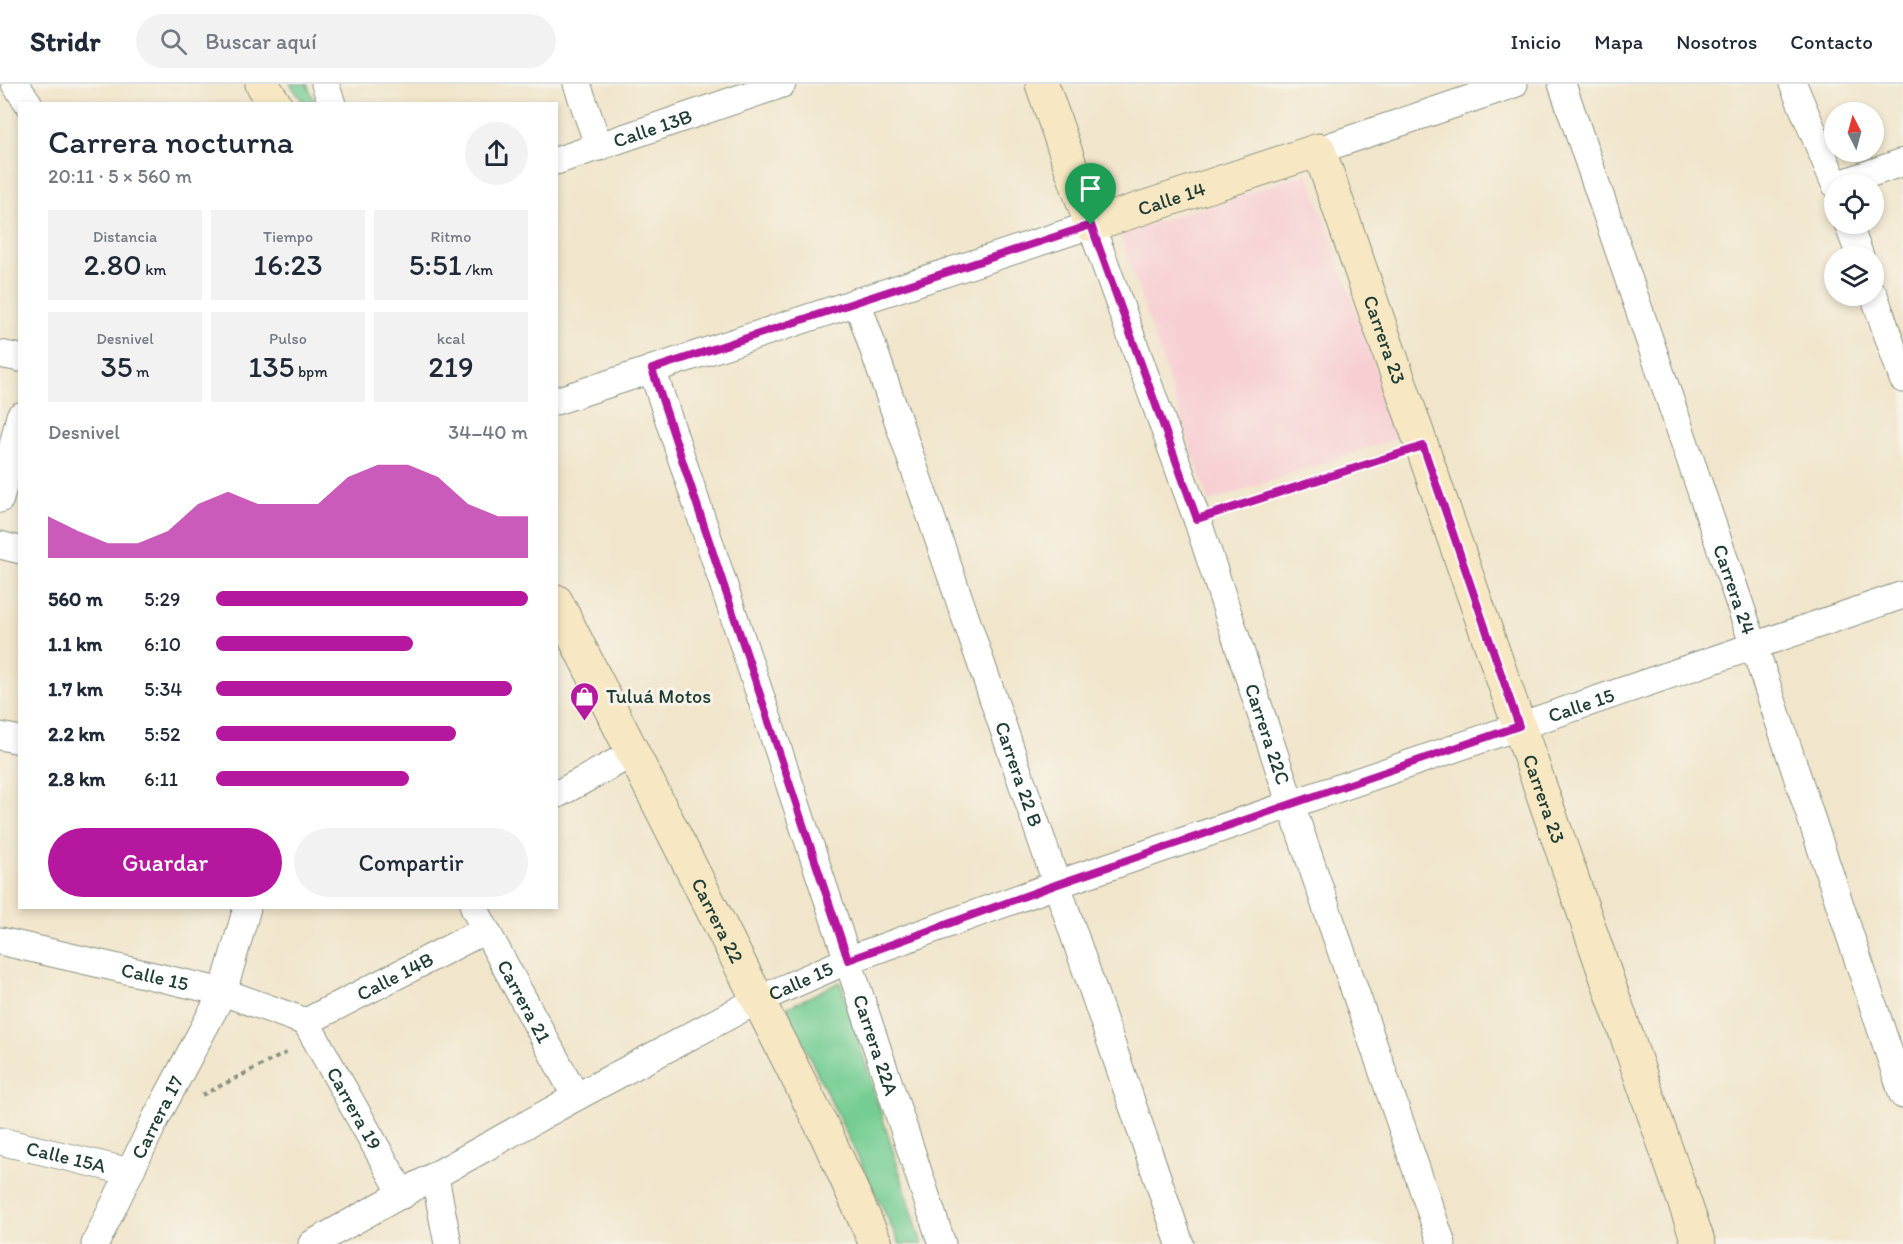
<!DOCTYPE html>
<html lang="es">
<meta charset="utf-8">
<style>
:root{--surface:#fff;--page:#f2f2f3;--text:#1f2937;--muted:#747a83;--line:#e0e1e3;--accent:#b5179e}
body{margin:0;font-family:Itim,sans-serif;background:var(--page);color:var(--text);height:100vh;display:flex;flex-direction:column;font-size:22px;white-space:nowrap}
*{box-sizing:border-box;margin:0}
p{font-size:20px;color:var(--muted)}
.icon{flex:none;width:33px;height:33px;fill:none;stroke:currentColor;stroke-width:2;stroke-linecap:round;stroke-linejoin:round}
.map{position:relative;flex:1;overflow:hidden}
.panel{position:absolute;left:18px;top:18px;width:540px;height:807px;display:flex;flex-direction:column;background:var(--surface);border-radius:0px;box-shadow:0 3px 9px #0003}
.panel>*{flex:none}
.needle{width:39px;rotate:354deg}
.tools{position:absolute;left:1824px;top:18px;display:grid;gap:12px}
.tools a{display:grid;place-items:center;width:60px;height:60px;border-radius:50%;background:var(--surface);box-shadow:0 3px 9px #0003;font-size:30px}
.pin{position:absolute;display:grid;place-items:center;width:51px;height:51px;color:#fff;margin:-62px -26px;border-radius:50% 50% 50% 0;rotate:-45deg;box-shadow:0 0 6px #0007}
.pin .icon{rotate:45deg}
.round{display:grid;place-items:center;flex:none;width:63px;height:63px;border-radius:32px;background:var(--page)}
.head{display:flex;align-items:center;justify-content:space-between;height:102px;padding:0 30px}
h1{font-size:33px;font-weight:600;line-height:45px}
.stats{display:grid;grid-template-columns:repeat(3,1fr);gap:9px;height:102px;padding:6px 30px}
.stats div{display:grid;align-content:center;border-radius:0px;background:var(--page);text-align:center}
.stats b{font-size:30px;font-weight:600}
.stats small{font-size:16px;font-weight:400}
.stats p{font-size:16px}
.chart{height:168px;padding:12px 30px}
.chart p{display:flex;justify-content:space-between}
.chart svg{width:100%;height:108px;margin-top:6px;fill:var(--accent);opacity:.7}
.button{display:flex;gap:12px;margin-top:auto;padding:12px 30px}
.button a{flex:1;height:69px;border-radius:36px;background:var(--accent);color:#fff;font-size:24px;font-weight:600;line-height:69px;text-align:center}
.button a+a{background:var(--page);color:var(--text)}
ul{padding:0 30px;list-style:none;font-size:20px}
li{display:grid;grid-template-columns:96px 72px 1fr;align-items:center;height:45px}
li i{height:15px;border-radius:8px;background:var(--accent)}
header{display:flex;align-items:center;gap:36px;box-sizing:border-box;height:84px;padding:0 30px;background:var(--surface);border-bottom:2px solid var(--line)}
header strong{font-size:28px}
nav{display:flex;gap:33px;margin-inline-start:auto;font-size:21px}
.search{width:420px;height:54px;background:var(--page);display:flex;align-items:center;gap:15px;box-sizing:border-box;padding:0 21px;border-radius:33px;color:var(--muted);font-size:22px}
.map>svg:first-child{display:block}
.built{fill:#f7cfd3}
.green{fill:#75cd93;stroke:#4a8564;stroke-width:1.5}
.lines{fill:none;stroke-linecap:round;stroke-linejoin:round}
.street-casing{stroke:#889180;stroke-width:29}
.secondary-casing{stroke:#889180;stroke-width:35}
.path{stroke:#889180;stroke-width:4;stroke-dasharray:4.5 4.5;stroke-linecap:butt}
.street{stroke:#fff;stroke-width:27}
.secondary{stroke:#f7e8c3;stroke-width:33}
.route-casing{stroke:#fff;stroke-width:12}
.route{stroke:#b5179e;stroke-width:8}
.labels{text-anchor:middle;stroke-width:6;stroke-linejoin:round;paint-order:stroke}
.street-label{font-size:20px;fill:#1f3d34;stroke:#f7f3e8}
.poi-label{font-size:20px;fill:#1f3d34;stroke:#f7f3e8;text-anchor:start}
</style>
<header>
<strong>Stridr</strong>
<div class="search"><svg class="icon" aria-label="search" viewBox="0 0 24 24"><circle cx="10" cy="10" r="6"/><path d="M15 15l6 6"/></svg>Buscar aquí</div>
<nav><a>Inicio</a><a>Mapa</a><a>Nosotros</a><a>Contacto</a></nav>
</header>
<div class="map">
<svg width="1903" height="1160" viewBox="0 0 1903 1160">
<rect width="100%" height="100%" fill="#f7f3e8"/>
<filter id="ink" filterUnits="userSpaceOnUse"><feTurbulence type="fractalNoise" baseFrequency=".0167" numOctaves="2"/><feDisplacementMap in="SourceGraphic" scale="12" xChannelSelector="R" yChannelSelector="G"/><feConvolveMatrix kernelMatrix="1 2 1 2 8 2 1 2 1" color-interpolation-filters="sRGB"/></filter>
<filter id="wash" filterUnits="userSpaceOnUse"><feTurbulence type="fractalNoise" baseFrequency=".008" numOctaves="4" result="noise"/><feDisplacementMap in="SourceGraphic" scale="24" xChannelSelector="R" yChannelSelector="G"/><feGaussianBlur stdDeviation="1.35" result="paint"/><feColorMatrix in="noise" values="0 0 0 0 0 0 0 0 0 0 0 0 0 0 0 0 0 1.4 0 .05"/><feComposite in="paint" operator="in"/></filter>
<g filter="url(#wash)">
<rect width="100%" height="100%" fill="#f1e5cb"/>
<!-- built -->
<polygon class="built" points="1308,89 1400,353 1209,418 1120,150"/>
<!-- green -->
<g class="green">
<polygon points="290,0 307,0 315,19 304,19"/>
<polygon points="840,898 922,1160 900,1160 786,924"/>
</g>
</g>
<g filter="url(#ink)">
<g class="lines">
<defs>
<g id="street">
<polyline points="15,0 29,20"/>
<polyline points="325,0 332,20"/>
<polyline points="577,0 599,63"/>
<path id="s1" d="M 1562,0 L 1754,562 L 1903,1011"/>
<polyline points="1793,0 1835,100"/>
<polyline points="1319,66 1514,0"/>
<path id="s2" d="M 556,77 L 782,0"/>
<polyline points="1840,100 1903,78"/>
<polyline points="1848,140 1860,172"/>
<polyline points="1874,211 1903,295"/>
<path id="s3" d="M 857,217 L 1180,1160"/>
<polyline points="0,270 20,274"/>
<path id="s4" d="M 652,285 L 942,1160"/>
<path id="s5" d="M 556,317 L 1091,141 L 1197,435 L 1291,721 L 1442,1160"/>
<polyline points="0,415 20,332"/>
<polyline points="0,461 20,466"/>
<polyline points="0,652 20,656"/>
<polyline points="556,711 635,668"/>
<path id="s6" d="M 474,824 L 576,1013"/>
<path id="s7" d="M 0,857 L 223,908 L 306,938"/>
<path id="s8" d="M 306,938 L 485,846"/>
<path id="s9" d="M 306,938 L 403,1111"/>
<path id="s10" d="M 0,1057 L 130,1088"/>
<polyline points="435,1093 448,1160"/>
<path id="s11" d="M 95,1160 L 156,1034 L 223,908 L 247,824"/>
<path id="s12" d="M 312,1160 L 576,1013 L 758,916 L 848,876 L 1058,800 L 1903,511"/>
</g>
<g id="secondary">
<polyline points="262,0 275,20"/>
<path id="s13" d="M 1042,0 L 1091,141 L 1319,66 L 1699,1160"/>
<path id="s14" d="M 556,517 L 826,1050 L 876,1160"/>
</g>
</defs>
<!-- street casing -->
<use href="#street" class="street-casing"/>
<!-- secondary casing -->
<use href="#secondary" class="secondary-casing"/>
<!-- path -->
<g class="path">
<polyline points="1223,427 1393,371"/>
<polyline points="202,1011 290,967"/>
</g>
<!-- street -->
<use href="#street" class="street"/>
<!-- secondary -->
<use href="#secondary" class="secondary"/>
</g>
</g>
<g class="lines" filter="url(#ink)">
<defs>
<polygon id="route" points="1091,141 1197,435 1423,362 1519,642 1058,800 848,876 652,285"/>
</defs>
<!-- route casing -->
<use href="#route" class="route-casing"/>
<!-- route -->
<use href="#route" class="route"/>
</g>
<!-- icons -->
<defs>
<symbol id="shop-pin" viewBox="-11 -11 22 30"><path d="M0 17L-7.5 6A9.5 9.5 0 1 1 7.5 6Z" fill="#b5179e" stroke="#f7f3e8"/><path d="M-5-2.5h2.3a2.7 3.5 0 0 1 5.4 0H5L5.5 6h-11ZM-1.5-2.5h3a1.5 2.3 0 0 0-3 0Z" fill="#fff"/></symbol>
</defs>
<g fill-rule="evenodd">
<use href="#shop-pin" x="568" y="596" width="33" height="45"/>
</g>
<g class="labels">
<!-- street labels -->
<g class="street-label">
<text dy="7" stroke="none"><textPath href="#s2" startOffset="102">Calle 13B</textPath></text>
<text dy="7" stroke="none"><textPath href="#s13" startOffset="234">Calle 14</textPath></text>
<text dy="7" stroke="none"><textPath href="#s13" startOffset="590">Carrera 23</textPath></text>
<text dy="7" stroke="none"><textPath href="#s1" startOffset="534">Carrera 24</textPath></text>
<text dy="7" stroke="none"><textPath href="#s12" startOffset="1383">Calle 15</textPath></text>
<text dy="7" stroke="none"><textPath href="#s5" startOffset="1102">Carrera 22C</textPath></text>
<text dy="7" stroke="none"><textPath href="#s3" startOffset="500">Carrera 22 B</textPath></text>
<text dy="7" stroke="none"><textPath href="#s13" startOffset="1076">Carrera 23</textPath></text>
<text dy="7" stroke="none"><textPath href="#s14" startOffset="358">Carrera 22</textPath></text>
<text dy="7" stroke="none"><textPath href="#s8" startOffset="100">Calle 14B</textPath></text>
<text dy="7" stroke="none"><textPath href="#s7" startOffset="159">Calle 15</textPath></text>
<text dy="7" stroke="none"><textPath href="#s12" startOffset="555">Calle 15</textPath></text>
<text dy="7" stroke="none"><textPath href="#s6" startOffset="106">Carrera 21</textPath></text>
<text dy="7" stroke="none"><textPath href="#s4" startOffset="712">Carrera 22A</textPath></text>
<text dy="7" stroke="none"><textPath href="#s9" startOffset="99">Carrera 19</textPath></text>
<text dy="7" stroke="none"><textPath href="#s11" startOffset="141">Carrera 17</textPath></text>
<text dy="7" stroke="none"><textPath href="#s10" startOffset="68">Calle 15A</textPath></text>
</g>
<!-- poi labels -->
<g class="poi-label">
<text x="606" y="619">Tuluá Motos</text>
</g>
</g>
</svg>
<div class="tools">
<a><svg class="needle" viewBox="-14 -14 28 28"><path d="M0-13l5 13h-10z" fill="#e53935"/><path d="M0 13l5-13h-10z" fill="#747a83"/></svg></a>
<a><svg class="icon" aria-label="locate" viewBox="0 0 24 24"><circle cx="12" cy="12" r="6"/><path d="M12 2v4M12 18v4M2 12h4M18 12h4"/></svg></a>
<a><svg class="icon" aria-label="layers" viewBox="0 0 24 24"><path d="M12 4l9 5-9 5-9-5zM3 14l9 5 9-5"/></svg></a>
</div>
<div class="pin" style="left:1091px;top:141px;background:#1e9e55"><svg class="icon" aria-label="arrive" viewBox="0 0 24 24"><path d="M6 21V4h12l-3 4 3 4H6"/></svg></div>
<section class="panel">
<div class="head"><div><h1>Carrera nocturna</h1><p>20:11 · 5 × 560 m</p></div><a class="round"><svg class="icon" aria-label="share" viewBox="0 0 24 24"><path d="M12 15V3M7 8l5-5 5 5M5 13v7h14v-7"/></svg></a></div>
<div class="stats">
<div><p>Distancia</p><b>2.80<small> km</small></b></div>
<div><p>Tiempo</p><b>16:23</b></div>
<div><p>Ritmo</p><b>5:51<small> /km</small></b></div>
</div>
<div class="stats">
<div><p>Desnivel</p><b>35<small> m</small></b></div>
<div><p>Pulso</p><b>135<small> bpm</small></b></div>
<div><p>kcal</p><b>219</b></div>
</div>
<div class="chart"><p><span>Desnivel</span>34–40 m</p>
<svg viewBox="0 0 160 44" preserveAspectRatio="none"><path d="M0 44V27L10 33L20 38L30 38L40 33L50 22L60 17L70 22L80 22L90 22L100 11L110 6L120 6L130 11L140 22L150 27L160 27V44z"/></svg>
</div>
<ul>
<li><b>560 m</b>5:29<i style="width:100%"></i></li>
<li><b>1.1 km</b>6:10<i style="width:63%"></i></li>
<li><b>1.7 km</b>5:34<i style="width:95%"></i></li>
<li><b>2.2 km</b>5:52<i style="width:77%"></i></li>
<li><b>2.8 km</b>6:11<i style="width:62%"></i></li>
</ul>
<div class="button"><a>Guardar</a><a>Compartir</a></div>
</section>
</div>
